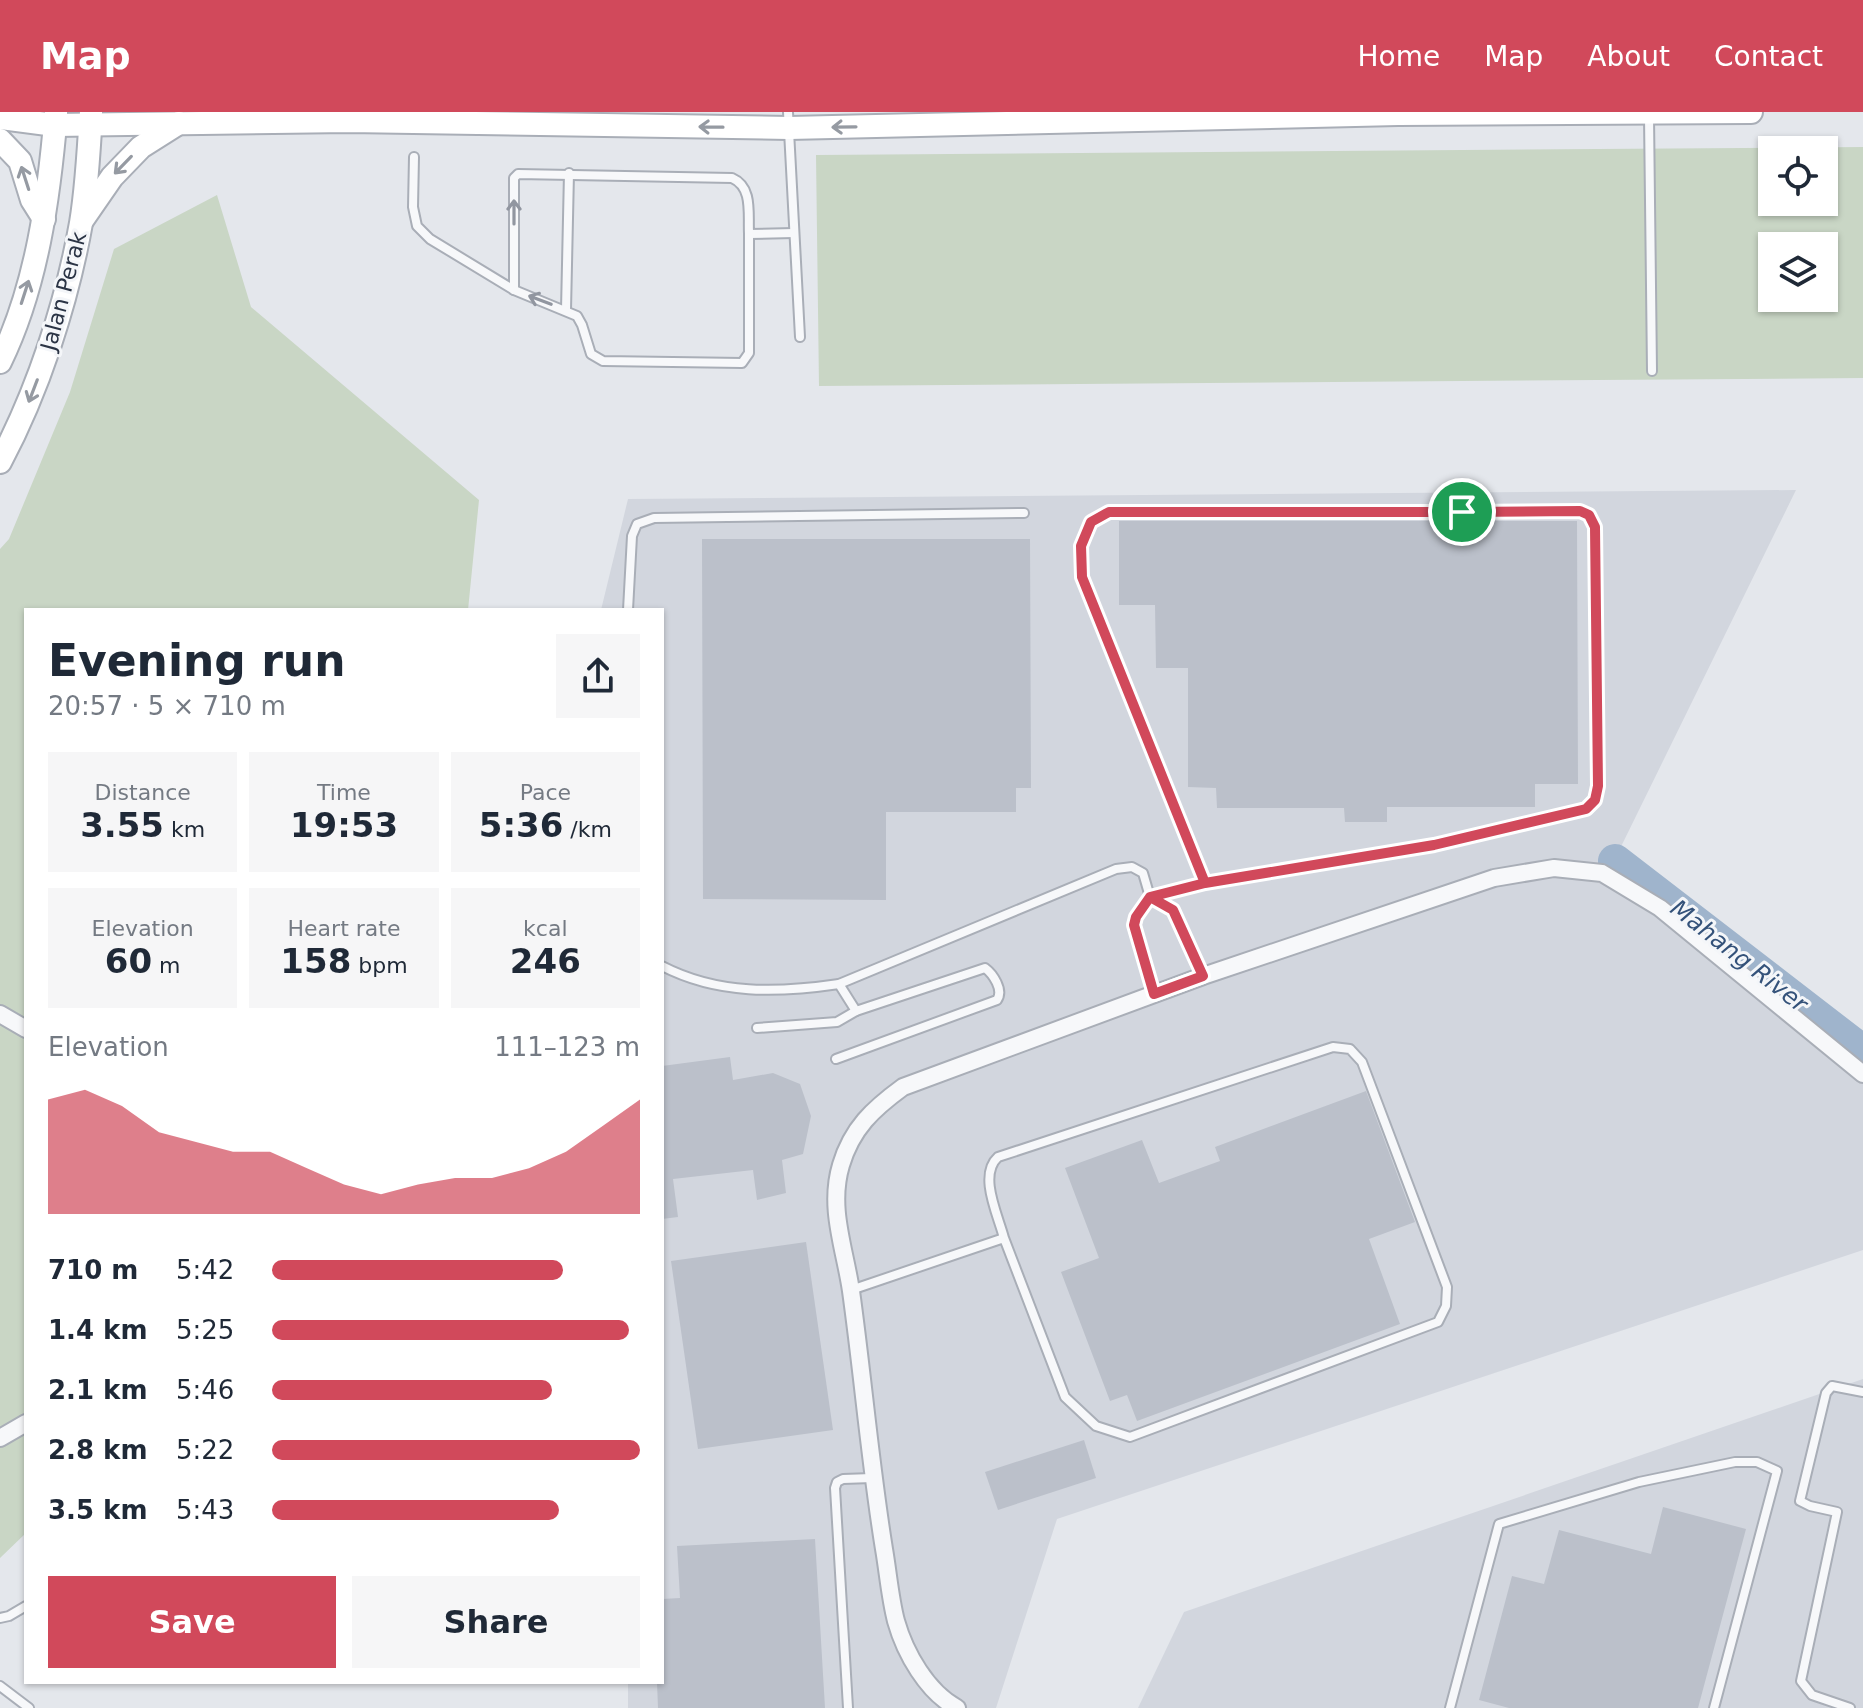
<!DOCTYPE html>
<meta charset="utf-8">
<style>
:root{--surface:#fff;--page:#f6f6f7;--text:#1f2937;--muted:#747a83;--accent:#d1495b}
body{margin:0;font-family:"DejaVu Sans",sans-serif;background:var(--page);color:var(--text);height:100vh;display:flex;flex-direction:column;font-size:30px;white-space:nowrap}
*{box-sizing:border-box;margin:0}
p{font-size:26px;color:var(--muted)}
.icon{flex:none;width:44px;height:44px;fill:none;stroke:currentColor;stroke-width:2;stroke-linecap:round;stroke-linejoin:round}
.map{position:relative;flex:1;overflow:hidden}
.sheet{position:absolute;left:24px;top:496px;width:640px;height:1076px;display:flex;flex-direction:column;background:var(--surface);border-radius:0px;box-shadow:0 2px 6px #0004}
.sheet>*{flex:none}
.controls{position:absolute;left:1758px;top:24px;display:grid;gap:16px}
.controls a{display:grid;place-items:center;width:80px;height:80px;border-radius:0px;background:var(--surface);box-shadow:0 2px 6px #0004;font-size:40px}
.pin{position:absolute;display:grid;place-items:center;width:68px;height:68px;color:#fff;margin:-34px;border:4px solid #fff;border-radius:50%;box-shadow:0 2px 8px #0007}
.round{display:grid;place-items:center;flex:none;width:84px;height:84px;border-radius:0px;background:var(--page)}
.overview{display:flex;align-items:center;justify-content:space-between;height:136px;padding:0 24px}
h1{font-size:44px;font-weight:800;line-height:60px}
.metrics{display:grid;grid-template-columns:repeat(3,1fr);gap:12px;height:136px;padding:8px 24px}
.metrics div{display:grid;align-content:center;border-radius:0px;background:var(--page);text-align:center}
.metrics b{font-size:34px;font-weight:800}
.metrics small{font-size:22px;font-weight:400}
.metrics p{font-size:22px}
.chart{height:224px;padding:16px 24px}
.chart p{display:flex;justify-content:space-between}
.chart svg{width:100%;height:144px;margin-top:8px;fill:var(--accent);opacity:.7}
.cta{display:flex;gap:16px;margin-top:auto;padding:16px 24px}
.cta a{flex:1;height:92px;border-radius:0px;background:var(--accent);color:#fff;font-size:32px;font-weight:800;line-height:92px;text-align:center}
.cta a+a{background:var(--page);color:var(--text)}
ul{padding:0 24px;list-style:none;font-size:26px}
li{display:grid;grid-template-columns:128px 96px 1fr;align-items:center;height:60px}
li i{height:20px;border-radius:10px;background:var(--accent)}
header{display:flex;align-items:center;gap:48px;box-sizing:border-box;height:112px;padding:0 40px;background:var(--accent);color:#fff}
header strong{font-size:38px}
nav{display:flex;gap:44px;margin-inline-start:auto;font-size:28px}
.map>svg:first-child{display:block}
.built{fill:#d2d6de}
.green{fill:#c9d6c5;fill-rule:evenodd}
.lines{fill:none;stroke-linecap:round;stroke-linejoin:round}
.river{stroke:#9fb4cc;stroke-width:34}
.building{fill:#bbc0ca}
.service-casing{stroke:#a9aeb7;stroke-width:12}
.minor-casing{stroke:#a9aeb7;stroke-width:20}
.secondary-casing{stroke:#a9aeb7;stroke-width:26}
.service{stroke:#f7f8fa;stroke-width:8}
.minor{stroke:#f7f8fa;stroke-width:16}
.secondary{stroke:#fff;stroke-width:22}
.oneway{stroke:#959aa2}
.oneway2{stroke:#9196a0}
.route-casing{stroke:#fff;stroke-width:16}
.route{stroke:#d1495b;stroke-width:10}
.labels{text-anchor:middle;stroke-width:6;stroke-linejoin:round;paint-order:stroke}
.street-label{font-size:22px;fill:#2b3445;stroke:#f4f6f9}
.water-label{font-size:24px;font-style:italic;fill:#34527a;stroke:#f4f6f9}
</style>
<header>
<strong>Map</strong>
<nav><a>Home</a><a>Map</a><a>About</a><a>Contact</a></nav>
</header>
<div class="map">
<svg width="1863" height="1596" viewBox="0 0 1863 1596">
<rect width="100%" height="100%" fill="#e4e7ec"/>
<!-- built -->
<g class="built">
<polygon points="1796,378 1612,753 1863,946 1863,1138 1057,1407 996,1596 628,1596 628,1570 662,1570 662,498 601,498 628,387"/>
<polygon points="1863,1267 1863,1596 1138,1596 1184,1500"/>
</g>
<!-- green -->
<g class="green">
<path d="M 1863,35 L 1863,266 L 819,274 L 816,43 ZM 1772,38 L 1824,38 L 1824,90 L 1772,90 ZM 1772,134 L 1824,134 L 1824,186 L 1772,186 Z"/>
<polygon points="217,83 251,195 479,388 468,498 26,498 26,1421 0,1446 0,437 9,427 70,280 114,137"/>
</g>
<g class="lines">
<!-- river -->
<polyline class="river" points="1615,749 1863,940"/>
</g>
<!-- building -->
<g class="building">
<polygon points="1119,409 1577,409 1578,672 1535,672 1535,695 1387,695 1387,710 1345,710 1344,696 1217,696 1216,676 1188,675 1188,556 1156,556 1155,493 1119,493"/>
<polygon points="702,427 1030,427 1031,676 1016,676 1016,700 886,700 886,788 703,787"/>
<polygon points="730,945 733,968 773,961 800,972 811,1004 803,1042 782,1048 786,1081 757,1088 753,1058 673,1067 678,1105 662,1107 662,954"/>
<polygon points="1366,979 1415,1110 1369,1127 1400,1212 1137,1309 1127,1283 1110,1289 1061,1160 1099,1146 1065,1056 1142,1028 1159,1071 1220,1049 1215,1035"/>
<polygon points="806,1130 833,1318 698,1337 671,1149"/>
<polygon points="1084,1328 1096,1366 998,1398 985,1360"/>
<polygon points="1663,1395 1746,1417 1698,1596 1509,1596 1479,1588 1512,1464 1544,1472 1559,1418 1651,1442"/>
<polygon points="815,1427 825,1596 658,1596 657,1570 662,1570 662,1487 680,1486 677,1434"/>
</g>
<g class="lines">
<defs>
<g id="service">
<polyline points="788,0 800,225"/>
<polyline points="1649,4 1652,259"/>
<polyline points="414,45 413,95 417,114 430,127 514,178 577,204 582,213 591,242 603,249 742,251 749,241 749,122"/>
<path d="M 514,178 L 514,66 L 518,62 L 732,66 C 753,75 748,101 749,122 L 794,121"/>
<polyline points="566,198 569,61"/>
<polyline points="628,498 632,424 637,412 654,406 1024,401"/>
<polyline points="1151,785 1173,798 1202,864"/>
<path d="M 662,854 C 718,883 778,881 839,872 L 1116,757 L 1132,755 L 1143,761 L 1150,785"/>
<polyline points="1154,882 1134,813 1136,805 1150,785 1205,771 1434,733 1586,697 1595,688 1598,674 1595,415 1589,403 1580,399 1109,400 1091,410 1081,434 1082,465 1205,771"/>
<polyline points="757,916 837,910 856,899"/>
<path d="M 836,947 L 997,888 C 1004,878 993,862 985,856 L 856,899 L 839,872"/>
<path d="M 851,1178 L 1004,1126 L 1065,1285 L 1096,1314 L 1130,1325 L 1438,1210 L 1446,1194 L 1447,1175 L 1362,950 L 1350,937 L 1333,935 L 998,1045 C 978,1063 998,1103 1004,1126"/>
<polyline points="0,1506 9,1504 26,1494"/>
<polyline points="0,1574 29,1596"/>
<polyline points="848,1596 835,1376 837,1370 843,1367 872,1366"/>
<polyline points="1450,1596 1499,1412 1639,1370 1735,1350 1757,1350 1777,1359 1714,1596"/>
<polyline points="1850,1596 1812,1583 1801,1569 1837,1400 1810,1394 1800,1389 1826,1281 1832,1274 1863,1280"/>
</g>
<g id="minor">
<polyline points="0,902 26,917"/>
<polyline points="0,1326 26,1311"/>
<path d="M 957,1596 C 927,1580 905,1541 896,1509 C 890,1486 888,1460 884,1437 C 870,1351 863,1265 851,1179 C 845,1137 828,1096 841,1053 C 852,1016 873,997 903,975 L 1203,864 L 1494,766 L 1554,756 L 1602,761 L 1660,796 L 1863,962"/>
</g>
<g id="secondary">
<polyline points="0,6 55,13 349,9 789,16 1398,2 1751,0"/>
<polyline points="0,28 20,49 32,88 44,107"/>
<polyline points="83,107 112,65 141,35 179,11"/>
<path d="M 0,250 C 37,174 49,85 56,1"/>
<path d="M 0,350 C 38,279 67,190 81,111 C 87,75 89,37 91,0"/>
</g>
</defs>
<!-- service casing -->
<use href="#service" class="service-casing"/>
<!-- minor casing -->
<use href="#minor" class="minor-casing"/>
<!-- secondary casing -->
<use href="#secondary" class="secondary-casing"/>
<!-- service -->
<use href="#service" class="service"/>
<!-- minor -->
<use href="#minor" class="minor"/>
<!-- secondary -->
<use href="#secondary" class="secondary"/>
</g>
<!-- one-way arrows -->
<defs><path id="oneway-shaft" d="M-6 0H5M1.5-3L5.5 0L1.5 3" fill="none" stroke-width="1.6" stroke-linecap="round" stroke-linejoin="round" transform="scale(2)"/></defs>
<g class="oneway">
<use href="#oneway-shaft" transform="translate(711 15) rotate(-179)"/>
<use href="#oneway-shaft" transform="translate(844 15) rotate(179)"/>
<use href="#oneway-shaft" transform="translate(123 53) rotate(134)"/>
<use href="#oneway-shaft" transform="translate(25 66) rotate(-108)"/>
<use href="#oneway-shaft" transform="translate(25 180) rotate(-72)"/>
<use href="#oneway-shaft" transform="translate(33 279) rotate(111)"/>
</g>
<g class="oneway2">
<use href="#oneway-shaft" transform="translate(514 100) rotate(-90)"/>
<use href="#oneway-shaft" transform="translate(540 188) rotate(-159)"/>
</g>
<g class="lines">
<defs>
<polyline id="route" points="1462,400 1109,400 1091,410 1081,434 1082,465 1205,771 1150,785 1136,805 1134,813 1154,882 1203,864 1173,798 1150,785 1205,771 1434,733 1586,697 1595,688 1598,674 1595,415 1589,403 1580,399 1462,400"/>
</defs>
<!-- route casing -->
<use href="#route" class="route-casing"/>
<!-- route -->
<use href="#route" class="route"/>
</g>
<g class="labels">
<!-- street labels -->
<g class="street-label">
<text transform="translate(63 179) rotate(-75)" y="8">Jalan Perak</text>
</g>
<!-- water labels -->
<g class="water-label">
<text transform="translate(1739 844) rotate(38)" y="8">Mahang River</text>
</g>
</g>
</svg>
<div class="controls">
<a><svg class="icon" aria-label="locate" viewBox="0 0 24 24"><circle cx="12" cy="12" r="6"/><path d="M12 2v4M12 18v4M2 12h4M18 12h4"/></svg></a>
<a><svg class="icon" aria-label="layers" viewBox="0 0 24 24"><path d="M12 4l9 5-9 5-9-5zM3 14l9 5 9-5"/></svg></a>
</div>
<div class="pin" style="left:1462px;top:400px;background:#1e9e55"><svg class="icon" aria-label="arrive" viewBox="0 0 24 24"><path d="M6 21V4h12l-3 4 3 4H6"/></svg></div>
<section class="sheet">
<div class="overview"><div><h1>Evening run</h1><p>20:57 · 5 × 710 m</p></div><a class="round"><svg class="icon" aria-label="share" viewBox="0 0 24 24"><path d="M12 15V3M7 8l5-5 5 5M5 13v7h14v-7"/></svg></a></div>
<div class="metrics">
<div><p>Distance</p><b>3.55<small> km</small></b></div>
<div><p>Time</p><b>19:53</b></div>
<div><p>Pace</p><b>5:36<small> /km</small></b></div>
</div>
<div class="metrics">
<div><p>Elevation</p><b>60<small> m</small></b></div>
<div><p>Heart rate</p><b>158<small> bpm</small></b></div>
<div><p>kcal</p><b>246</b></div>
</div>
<div class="chart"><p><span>Elevation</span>111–123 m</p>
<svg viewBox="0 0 160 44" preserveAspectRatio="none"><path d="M0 44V9L10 6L20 11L30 19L40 22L50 25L60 25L70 30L80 35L90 38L100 35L110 33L120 33L130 30L140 25L150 17L160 9V44z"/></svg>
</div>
<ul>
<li><b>710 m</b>5:42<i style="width:79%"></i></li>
<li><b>1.4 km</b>5:25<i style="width:97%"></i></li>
<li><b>2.1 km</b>5:46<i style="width:76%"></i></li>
<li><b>2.8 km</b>5:22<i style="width:100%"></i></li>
<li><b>3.5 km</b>5:43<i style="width:78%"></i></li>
</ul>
<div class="cta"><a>Save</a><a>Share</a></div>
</section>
</div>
